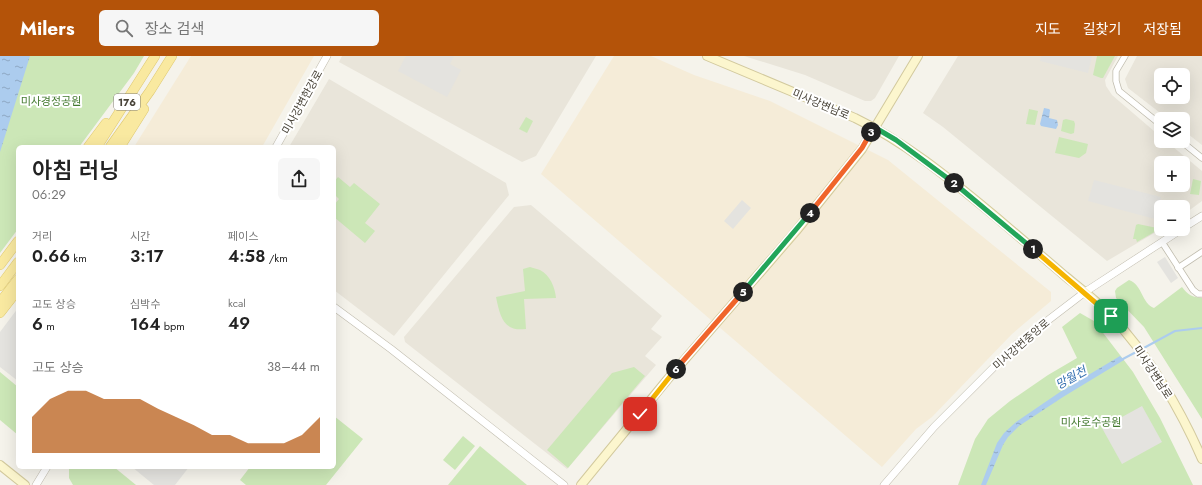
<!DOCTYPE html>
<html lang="ko">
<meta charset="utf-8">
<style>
:root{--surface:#fff;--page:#f6f6f6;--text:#222;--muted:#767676;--accent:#b45309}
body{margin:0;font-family:Jost,"Noto Sans KR",sans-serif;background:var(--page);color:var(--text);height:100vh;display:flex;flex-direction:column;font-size:15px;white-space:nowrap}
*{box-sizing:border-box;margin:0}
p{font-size:13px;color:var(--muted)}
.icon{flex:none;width:22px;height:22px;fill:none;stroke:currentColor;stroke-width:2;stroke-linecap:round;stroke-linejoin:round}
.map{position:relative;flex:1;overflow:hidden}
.side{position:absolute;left:16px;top:89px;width:320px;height:324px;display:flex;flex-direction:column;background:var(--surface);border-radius:6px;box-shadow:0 4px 16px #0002}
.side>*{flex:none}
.controls{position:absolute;left:1154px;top:12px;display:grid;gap:8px}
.controls a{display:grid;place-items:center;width:36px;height:36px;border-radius:6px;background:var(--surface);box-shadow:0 4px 16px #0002;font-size:20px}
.pin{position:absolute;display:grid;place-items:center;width:34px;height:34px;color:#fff;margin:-17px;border-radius:8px;box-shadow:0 2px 6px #0006}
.km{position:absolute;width:20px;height:20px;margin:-10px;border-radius:50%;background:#222;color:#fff;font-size:11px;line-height:20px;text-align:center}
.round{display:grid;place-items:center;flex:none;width:42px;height:42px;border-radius:6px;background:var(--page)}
.head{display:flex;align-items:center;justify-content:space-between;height:68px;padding:0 16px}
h1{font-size:22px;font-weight:600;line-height:30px}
.figures{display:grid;grid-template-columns:repeat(3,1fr);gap:6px;height:68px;padding:4px 16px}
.figures div{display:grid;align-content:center}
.figures b{font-size:17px;font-weight:600}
.figures small{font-size:11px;font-weight:400}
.figures p{font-size:11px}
.chart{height:112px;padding:8px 16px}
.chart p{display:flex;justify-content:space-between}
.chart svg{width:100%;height:72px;margin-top:4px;fill:var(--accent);opacity:.7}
header{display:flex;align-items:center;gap:24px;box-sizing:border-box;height:56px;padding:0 20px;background:var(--accent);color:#fff}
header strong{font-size:19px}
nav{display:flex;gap:22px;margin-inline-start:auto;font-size:14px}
.search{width:280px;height:36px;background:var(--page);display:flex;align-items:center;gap:10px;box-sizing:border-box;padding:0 14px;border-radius:6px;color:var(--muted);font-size:15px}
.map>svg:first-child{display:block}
.residential{fill:#e9e5da;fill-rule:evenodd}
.commercial{fill:#f5ecd8}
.green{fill:#cce7b7}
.parking{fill:#e4e3df}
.water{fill:url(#water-ripples)}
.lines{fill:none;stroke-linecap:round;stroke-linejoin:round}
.stream{stroke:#acccee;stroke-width:2}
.minor-casing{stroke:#c0bcae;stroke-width:7}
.tertiary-casing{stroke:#c0bcae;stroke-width:8}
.secondary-casing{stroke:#d2c99d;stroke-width:10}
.primary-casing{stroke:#dfc96f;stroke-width:10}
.minor{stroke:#fff;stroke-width:5.5}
.tertiary{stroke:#fff;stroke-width:7}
.secondary{stroke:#fcf6ce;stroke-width:8}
.primary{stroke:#f9e9a0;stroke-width:9}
.split-1-casing{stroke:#fff;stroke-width:8}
.split-2-casing{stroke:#fff;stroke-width:8}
.split-3-casing{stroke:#fff;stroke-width:8}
.split-4-casing{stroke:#fff;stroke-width:8}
.split-5-casing{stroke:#fff;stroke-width:8}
.split-6-casing{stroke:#fff;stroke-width:8}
.split-7-casing{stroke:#fff;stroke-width:8}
.split-1{stroke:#f5b400;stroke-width:5}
.split-2{stroke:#22a559;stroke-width:5}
.split-3{stroke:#22a559;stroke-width:5}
.split-4{stroke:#f0652b;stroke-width:5}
.split-5{stroke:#22a559;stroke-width:5}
.split-6{stroke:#f0652b;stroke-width:5}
.split-7{stroke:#f5b400;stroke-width:5}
.labels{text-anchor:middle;stroke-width:4;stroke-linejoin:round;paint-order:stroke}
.shield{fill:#fff;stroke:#807c74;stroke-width:1}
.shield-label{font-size:10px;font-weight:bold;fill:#494439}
.park-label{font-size:11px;fill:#43792e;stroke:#fff}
.street-label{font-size:11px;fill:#494439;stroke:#fff}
.water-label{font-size:12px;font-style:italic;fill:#3671b1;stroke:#fff}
</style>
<header>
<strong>Milers</strong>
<div class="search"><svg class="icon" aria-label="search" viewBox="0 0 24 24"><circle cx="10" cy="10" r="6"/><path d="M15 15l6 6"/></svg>장소 검색</div>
<nav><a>지도</a><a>길찾기</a><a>저장됨</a></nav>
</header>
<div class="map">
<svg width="1202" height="429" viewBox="0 0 1202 429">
<defs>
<pattern id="water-ripples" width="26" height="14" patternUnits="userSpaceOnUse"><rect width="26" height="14" fill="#acccee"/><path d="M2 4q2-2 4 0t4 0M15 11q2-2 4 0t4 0" fill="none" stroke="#8ea7c2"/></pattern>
</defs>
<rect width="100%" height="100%" fill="#f5f3eb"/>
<!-- residential -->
<g class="residential">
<polygon points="342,0 596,0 536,100 522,106 339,6"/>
<polygon points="744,0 899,0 875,42 871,45 865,45 805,19"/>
<path d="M 958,0 L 1118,0 L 1105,24 L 1106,30 L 1112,39 L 1161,81 L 1161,85 L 1166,85 L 1202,115 L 1202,145 L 1183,159 L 1183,151 L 1161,151 L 1161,173 L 1107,205 L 943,71 L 923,57 ZM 1161,107 L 1183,107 L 1183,129 L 1161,129 Z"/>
<path d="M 1137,0 L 1202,0 L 1202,89 L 1183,74 L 1183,63 L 1168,63 L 1128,32 L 1125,23 ZM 1161,19 L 1183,19 L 1183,41 L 1161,41 Z"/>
<polygon points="329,23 506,127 509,139 394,280 334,234 334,91 289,91"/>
<polygon points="531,149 662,260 651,273 662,281 645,300 656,309 567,413 405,286 404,281 514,151"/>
</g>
<!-- commercial -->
<g class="commercial">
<polygon points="191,0 314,0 262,91 134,91"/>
<polygon points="614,0 651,0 694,19 770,45 888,104 1051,236 1051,245 1012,278 932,361 916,373 882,411 541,118"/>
</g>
<!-- green -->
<g class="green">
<polygon points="0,0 144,0 134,17 79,91 18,91 18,173 0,197"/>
<polygon points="1097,0 1115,0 1103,22 1101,22 1093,19"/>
<polygon points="1029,53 1038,55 1035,69 1026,68"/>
<polygon points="526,61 533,65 527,77 519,73"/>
<polygon points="1066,63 1074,65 1075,68 1074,77 1071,78 1061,75 1063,64"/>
<polygon points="1059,81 1088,88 1086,97 1079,102 1055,97"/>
<polygon points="338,121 350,131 354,127 380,148 365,167 375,175 365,187 334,161 334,149 339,143 334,138 334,126"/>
<polygon points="1193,123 1201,125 1199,139 1190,138"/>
<polygon points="1138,168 1157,172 1158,174 1137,186 1136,183 1133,183 1136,169"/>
<path d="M 530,211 C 533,212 537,213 540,214 C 550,219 555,231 556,242 L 524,243 L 526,273 C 503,276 500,260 496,241 L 525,235 L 523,213 Z"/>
<path d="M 1129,224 C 1142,228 1142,248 1154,252 L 1182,231 C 1188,239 1192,241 1202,242 L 1202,363 L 1144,271 L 1116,242 L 1115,235 L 1117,232 Z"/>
<polygon points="1080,257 1094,265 1133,316 1160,362 1193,429 958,429 975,383 988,363 1010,345 1048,319 1077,302 1062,271"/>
<polygon points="634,311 645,320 568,412 547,394 612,317"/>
<polygon points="0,316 18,331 18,379 0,364"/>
<polygon points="334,360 363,383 326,429 246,429 240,424 250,411 334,411"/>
<polygon points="463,380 475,390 455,414 443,404"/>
<polygon points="480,390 527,429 448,429"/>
<polygon points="69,411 114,411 136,429 73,429 69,422"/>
</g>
<!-- parking -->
<g class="parking">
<polygon points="406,0 454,0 450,8 461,14 447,41 398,15"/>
<polygon points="1041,0 1092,0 1088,17 1040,5"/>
<polygon points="1094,124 1161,141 1155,163 1088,145"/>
<polygon points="742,144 751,152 733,173 724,165"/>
<polygon points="1165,201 1178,222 1171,227 1157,206"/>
<polygon points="18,252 18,325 0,311 0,276"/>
<polygon points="1142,350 1162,386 1122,408 1102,372"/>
<polygon points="132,411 189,411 175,429 154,429"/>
</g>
<!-- water -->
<g class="water">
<polygon points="0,0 30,0 0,96"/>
<polygon points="1044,52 1049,53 1050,54 1049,62 1057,64 1058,69 1056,73 1041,70 1040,68"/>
<polygon points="1120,300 1124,304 1063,341 1019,370 1008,381 1003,389 986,429 981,429 997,387 1004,377 1016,366 1060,336"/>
</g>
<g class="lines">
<!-- stream -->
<g class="stream">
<polyline points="1142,293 1175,275 1202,272"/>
<polyline points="1121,304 1138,295"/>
</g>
<defs>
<g id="minor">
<polyline points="1125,0 1116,15 1116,25 1119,35 1161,69"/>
<polyline points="1181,85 1202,102"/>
<polyline points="1162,186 1193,234 1198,238 1202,238"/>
<polyline points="1178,212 1202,196"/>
</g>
<g id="tertiary">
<polyline points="276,91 327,0"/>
<polyline points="1183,172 1202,160"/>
<polyline points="334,251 391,293 564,429"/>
<polyline points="36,429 47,411"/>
<polyline points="884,429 934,371 1017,288 1085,236 1182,173"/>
</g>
<g id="secondary">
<path d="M 707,0 L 855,62 C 907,87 951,124 996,161 C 1019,181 1042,200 1065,220 C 1081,233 1097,245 1111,260 C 1148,298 1181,354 1202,403"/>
<polyline points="0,409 25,429"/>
<polyline points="581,429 667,324 796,175 862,93 918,0"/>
</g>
<g id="primary">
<polyline points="88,91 106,67"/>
<polyline points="97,91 155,0"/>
<polyline points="110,91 150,35 172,0"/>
<polyline points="120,91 144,53"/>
<polyline points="0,209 18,185"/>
<polyline points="0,230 18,206"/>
<polyline points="0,246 18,223"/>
<polyline points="0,257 18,234"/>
</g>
</defs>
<!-- minor casing -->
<use href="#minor" class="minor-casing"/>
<!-- tertiary casing -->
<use href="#tertiary" class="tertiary-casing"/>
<!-- secondary casing -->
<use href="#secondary" class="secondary-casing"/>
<!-- primary casing -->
<use href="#primary" class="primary-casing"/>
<!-- minor -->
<use href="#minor" class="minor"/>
<!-- tertiary -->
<use href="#tertiary" class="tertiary"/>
<!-- secondary -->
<use href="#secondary" class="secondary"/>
<!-- primary -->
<use href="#primary" class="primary"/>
</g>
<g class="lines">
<defs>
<polyline id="split-1" points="1033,193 1111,260"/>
<polyline id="split-2" points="954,127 1033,193"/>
<polyline id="split-3" points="871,76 874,71 896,84 954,127"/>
<polyline id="split-4" points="810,157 862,92 871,76"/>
<polyline id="split-5" points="743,236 810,157"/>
<polyline id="split-6" points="676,313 743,236"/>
<polyline id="split-7" points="640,358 676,313"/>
</defs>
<!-- split-1 casing -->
<use href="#split-1" class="split-1-casing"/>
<!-- split-2 casing -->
<use href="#split-2" class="split-2-casing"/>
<!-- split-3 casing -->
<use href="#split-3" class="split-3-casing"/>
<!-- split-4 casing -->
<use href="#split-4" class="split-4-casing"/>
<!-- split-5 casing -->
<use href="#split-5" class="split-5-casing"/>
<!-- split-6 casing -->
<use href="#split-6" class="split-6-casing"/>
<!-- split-7 casing -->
<use href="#split-7" class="split-7-casing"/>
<!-- split-1 -->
<use href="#split-1" class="split-1"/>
<!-- split-2 -->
<use href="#split-2" class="split-2"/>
<!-- split-3 -->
<use href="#split-3" class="split-3"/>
<!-- split-4 -->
<use href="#split-4" class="split-4"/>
<!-- split-5 -->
<use href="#split-5" class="split-5"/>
<!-- split-6 -->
<use href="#split-6" class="split-6"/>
<!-- split-7 -->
<use href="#split-7" class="split-7"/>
</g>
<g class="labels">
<!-- shield labels -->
<rect class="shield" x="114" y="38" width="26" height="16" rx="3"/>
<g class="shield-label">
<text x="127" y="50">176</text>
</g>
<!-- park labels -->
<g class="park-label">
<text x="51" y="49">미사경정공원</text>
<text x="1091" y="370">미사호수공원</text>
</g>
<!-- street labels -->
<g class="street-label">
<text transform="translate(302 46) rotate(-61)" y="4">미사강변한강로</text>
<text transform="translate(821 48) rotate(23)" y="4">미사강변남로</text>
<text transform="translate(1021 288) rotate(-41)" y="4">미사강변중앙로</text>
<text transform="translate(1153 316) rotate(57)" y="4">미사강변남로</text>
</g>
<!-- water labels -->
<g class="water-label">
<text transform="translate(1071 322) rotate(-29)" y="4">망월천</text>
</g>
</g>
</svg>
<div class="controls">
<a><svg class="icon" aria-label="locate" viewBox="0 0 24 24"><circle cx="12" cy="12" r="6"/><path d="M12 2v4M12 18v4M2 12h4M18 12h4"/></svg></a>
<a><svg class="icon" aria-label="layers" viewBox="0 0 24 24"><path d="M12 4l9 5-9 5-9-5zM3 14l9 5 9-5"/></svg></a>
<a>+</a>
<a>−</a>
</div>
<div class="pin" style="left:1111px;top:260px;background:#1e9e55"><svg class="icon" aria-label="arrive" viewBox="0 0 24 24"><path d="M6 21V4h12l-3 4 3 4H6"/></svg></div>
<div class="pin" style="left:640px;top:358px;background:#d93025"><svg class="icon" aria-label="check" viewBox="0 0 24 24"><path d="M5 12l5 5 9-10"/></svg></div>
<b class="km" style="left:1033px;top:193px">1</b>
<b class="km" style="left:954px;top:127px">2</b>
<b class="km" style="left:871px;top:76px">3</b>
<b class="km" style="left:810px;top:157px">4</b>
<b class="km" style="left:743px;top:236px">5</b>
<b class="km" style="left:676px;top:313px">6</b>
<section class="side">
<div class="head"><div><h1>아침 러닝</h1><p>06:29</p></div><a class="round"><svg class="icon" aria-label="share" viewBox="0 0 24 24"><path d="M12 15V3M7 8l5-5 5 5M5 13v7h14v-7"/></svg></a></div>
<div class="figures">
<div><p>거리</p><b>0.66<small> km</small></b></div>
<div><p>시간</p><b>3:17</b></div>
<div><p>페이스</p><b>4:58<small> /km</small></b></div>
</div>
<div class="figures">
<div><p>고도 상승</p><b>6<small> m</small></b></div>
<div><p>심박수</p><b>164<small> bpm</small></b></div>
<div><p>kcal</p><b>49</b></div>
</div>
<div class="chart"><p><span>고도 상승</span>38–44 m</p>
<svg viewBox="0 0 160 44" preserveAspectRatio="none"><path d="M0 44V22L10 11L20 6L30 6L40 11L50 11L60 11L70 17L80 22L90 27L100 33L110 33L120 38L130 38L140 38L150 33L160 22V44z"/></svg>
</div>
</section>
</div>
